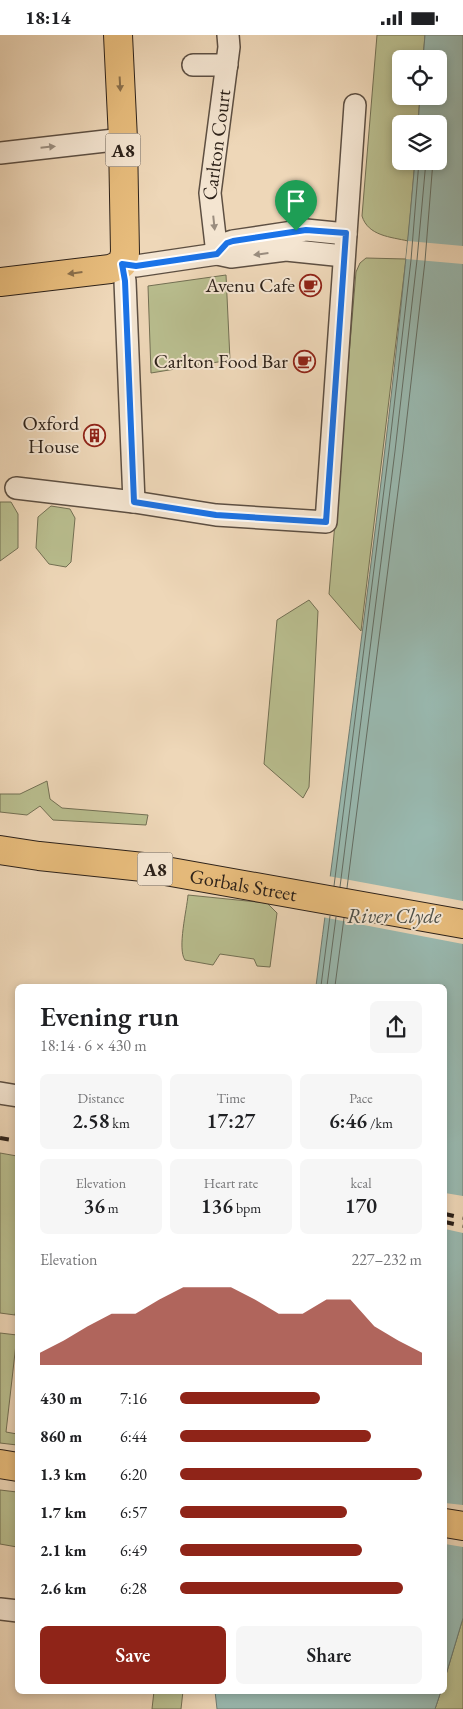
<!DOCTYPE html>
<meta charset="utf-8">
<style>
:root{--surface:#fff;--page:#f6f6f6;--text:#202124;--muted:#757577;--accent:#8f2418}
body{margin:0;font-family:"EB Garamond",serif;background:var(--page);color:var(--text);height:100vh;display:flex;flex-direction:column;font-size:19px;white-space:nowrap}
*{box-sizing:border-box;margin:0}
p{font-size:16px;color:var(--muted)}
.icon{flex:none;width:28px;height:28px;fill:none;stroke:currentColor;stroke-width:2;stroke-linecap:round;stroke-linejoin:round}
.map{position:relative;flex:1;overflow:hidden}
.sheet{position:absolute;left:15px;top:949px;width:432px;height:710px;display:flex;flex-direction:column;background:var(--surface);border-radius:8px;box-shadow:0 2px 8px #0003}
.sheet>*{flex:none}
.tools{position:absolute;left:392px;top:15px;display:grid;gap:10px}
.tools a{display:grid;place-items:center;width:55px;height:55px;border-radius:8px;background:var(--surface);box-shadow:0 2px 8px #0003;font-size:25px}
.pin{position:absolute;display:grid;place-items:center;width:42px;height:42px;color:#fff;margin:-51px -21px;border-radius:50% 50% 50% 0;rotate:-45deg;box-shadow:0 0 5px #0007}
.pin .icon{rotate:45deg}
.round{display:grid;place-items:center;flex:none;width:52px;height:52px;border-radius:8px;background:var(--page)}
.summary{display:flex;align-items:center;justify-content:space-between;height:85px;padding:0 25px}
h1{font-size:28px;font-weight:600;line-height:38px}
.metrics{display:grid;grid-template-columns:repeat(3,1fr);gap:8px;height:85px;padding:5px 25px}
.metrics div{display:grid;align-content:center;border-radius:8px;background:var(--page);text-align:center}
.metrics b{font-size:21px;font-weight:600}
.metrics small{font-size:14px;font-weight:400}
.metrics p{font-size:14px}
.chart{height:140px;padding:10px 25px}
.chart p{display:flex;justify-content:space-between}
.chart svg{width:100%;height:90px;margin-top:5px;fill:var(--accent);opacity:.7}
.cta{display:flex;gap:10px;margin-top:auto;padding:10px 25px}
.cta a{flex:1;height:58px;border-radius:8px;background:var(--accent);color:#fff;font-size:20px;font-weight:600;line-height:58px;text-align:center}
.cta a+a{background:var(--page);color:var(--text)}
ul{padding:0 25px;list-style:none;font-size:16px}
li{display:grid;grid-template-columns:80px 60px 1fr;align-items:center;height:38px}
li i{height:12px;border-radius:6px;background:var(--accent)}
.status{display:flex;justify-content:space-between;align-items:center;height:35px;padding:0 25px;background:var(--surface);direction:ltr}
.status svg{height:14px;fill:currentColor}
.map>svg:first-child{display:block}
.green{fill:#b9be8f;stroke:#737054}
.water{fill:#99b9b0;stroke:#6e7d74}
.pier{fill:#eed7b8}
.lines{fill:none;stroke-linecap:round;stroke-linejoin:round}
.shore{stroke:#636e65;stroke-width:1}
.minor-casing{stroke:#5d4f42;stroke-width:24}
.major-casing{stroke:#2d221a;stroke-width:30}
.minor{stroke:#f4e5d1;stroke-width:21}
.major{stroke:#e7bc7c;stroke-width:28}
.rail{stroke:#2d221a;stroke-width:4;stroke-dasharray:9 9;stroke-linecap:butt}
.oneway{fill:#8a6f4b}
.oneway2{fill:#9a8d7f}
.route-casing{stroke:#fff;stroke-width:10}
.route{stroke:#1a73e8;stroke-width:6}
.labels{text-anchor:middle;stroke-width:4;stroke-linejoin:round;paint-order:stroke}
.shield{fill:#f4e5d1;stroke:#695c51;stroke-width:1}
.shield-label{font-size:19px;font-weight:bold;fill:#2d221a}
.street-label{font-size:20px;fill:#2d221a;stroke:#f4e5d1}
.poi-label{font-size:20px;fill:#2d221a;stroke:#f4e5d1;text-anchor:end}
.water-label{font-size:21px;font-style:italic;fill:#4d4f47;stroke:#f4e5d1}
</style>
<div class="status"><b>18:14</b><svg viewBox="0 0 49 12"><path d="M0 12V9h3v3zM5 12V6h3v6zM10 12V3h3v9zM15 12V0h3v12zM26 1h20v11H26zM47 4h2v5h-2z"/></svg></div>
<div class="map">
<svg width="463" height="1674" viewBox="0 0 463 1674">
<rect width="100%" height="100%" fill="#eed7b8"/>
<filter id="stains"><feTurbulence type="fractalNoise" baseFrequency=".004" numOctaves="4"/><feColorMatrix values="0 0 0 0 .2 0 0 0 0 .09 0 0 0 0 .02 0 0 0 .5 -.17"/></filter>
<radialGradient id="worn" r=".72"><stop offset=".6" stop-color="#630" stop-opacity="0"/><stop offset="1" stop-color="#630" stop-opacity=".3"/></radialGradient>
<!-- green -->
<g class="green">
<path d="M 377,0 L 425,0 L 423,24 L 401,24 L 401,61 L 420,61 L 418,89 L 401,89 L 401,126 L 415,126 L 408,206 C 391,202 368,201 362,181 Z"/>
<polygon points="366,223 406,224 361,596 329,559 356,237 360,228"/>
<polygon points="226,240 230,325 151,338 148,251"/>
<polygon points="0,467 11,467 18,479 18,513 0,526"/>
<polygon points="51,471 70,474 75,483 71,527 66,532 49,529 36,513 38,482"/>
<polygon points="309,565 318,576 309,752 303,763 264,729 277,585"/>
<polygon points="47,746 50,764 62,773 148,780 146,790 53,785 40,771 27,780 0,777 0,759 20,759"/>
<path d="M 188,860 L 267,868 L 277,878 L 270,932 L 257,931 L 254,924 L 220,919 L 213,930 L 185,925 C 177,914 187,874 188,860 Z"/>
<polygon points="0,1118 17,1121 18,1262 15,1280 0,1278"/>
<polygon points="0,1298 17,1300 6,1397 17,1399 17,1410 0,1408"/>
<polygon points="0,1455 17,1457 17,1512 0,1509"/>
<polygon points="463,1583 463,1674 435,1674 441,1656 445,1656 445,1643"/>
<polygon points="154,1656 183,1656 181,1674 152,1674"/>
</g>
<!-- water -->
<g class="water">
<path d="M 425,0 L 463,0 L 463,1583 L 445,1643 L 445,951 L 316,951 C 351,677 391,402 415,126 L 439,126 L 439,89 L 418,89 L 420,61 L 439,61 L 439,24 L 423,24 Z"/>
<polygon points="215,1656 441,1656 435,1674 217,1674"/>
</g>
<!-- pier -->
<g class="pier">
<polygon points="408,206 463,211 463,229 406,224"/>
<polygon points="328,841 463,866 463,909 322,882"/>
<polygon points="445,1158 463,1161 463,1198 445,1194"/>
<polygon points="445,1468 463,1470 463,1512 445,1509"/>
</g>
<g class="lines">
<!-- shore -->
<g class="shore">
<polyline points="334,851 389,415 411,225 419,126"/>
<polyline points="340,852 395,416 417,225 426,126"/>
<polyline points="347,853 403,417 425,226 433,126"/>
<polyline points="321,951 330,881"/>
<polyline points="327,951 336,882"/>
<polyline points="335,951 344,883"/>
</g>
<defs>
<g id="minor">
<polyline points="193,30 227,30"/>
<polyline points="0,118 123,104"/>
<path id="s1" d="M 217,219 L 210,158 L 229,12 L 228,0"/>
<polyline points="217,219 227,208 233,206 306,195 346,199"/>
<polyline points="16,453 134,467 216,480 326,487 355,70"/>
<polyline points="134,467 125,246 122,229 136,231 217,219 231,222 286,215 344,221"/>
<polyline points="0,1058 18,1061"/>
<polyline points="0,1574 18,1576"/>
</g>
<g id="major">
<polyline points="0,247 110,234 122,229 125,218 123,104 118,0"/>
<path id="s2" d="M 0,815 L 39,821 L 143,832 L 463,889"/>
<polyline points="0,1429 18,1432"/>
<polyline points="445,1488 463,1491"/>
</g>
</defs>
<!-- minor casing -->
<use href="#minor" class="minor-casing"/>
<!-- major casing -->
<use href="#major" class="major-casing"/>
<!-- minor -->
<use href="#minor" class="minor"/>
<!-- major -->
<use href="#major" class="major"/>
<!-- rail -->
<g class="rail">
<polyline points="0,1103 18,1106"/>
<polyline points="445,1179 463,1183"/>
<polyline points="445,1187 463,1191"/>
</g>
</g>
<!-- one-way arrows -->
<defs><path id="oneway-solid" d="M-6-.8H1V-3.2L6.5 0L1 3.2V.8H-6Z" transform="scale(1.25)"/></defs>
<g class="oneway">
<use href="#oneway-solid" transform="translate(120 49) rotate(87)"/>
<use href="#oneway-solid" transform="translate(75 238) rotate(173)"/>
</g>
<g class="oneway2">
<use href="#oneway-solid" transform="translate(48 112) rotate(-6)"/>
<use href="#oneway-solid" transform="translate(214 188) rotate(84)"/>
<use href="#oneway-solid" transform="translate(261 219) rotate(173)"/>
</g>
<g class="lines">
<defs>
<polygon id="route" points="306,195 346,198 326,487 216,480 134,467 125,246 122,229 136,231 217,219 227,208 233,206"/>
</defs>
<!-- route casing -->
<use href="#route" class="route-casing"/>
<!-- route -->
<use href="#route" class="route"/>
</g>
<!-- icons -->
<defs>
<symbol id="cafe-ring" viewBox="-11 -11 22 22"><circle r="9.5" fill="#f4e5d1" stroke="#8f2418" stroke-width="1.5"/><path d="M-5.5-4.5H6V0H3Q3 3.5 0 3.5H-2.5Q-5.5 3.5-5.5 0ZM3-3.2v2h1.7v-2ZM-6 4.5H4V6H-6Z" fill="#8f2418"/></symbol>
<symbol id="building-ring" viewBox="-11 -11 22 22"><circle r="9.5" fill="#f4e5d1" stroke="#8f2418" stroke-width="1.5"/><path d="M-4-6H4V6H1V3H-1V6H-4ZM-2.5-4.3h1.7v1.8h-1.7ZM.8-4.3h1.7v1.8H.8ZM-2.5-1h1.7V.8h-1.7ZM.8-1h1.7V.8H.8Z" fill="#8f2418"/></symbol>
</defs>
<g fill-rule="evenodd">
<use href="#cafe-ring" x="298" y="238" width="25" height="25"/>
<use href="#cafe-ring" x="292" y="314" width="25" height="25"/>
<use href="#building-ring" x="82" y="388" width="25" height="25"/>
</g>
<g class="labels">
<!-- shield labels -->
<g class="shield">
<rect x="105.5" y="98.5" width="35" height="33" rx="4"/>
<rect x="137.5" y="817.5" width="35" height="33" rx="4"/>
</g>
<g class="shield-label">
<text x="123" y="122">A8</text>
<text x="155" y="841">A8</text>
</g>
<!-- street labels -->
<g class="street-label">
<text dy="7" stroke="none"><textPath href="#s1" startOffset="110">Carlton Court</textPath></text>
<text dy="7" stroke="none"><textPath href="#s2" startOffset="246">Gorbals Street</textPath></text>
</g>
<!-- poi labels -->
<g class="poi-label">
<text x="295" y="257">Avenu Cafe</text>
<text x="288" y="333">Carlton Food Bar</text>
<text x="79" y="395">Oxford<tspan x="79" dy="23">House</tspan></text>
</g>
<!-- water labels -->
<g class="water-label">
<text x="394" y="888">River Clyde</text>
</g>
</g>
<rect width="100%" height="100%" filter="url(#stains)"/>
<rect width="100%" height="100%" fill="url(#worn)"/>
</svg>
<div class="tools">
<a><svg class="icon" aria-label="locate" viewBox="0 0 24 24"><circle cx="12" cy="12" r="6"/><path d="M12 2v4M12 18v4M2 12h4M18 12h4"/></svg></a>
<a><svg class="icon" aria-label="layers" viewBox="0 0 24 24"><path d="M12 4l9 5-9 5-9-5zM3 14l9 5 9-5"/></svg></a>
</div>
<div class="pin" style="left:296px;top:196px;background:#1e9e55"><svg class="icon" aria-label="arrive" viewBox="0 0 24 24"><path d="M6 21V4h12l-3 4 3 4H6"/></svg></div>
<section class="sheet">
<div class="summary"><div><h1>Evening run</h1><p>18:14 · 6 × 430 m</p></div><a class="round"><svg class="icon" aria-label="share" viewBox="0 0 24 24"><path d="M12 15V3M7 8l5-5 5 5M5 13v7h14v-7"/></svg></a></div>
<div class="metrics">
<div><p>Distance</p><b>2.58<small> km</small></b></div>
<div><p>Time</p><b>17:27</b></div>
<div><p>Pace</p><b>6:46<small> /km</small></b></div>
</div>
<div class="metrics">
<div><p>Elevation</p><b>36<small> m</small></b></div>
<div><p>Heart rate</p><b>136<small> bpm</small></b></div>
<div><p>kcal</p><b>170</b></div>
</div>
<div class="chart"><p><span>Elevation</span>227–232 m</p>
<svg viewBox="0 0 160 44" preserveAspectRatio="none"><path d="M0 44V38L10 32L20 25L30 19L40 19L50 12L60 6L70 6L80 6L90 12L100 19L110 19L120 12L130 12L140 25L150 32L160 38V44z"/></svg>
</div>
<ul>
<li><b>430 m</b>7:16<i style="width:58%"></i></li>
<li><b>860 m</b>6:44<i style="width:79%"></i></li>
<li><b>1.3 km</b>6:20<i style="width:100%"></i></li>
<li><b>1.7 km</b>6:57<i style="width:69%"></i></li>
<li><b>2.1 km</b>6:49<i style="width:75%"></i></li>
<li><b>2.6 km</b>6:28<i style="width:92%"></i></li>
</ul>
<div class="cta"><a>Save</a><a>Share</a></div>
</section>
</div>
